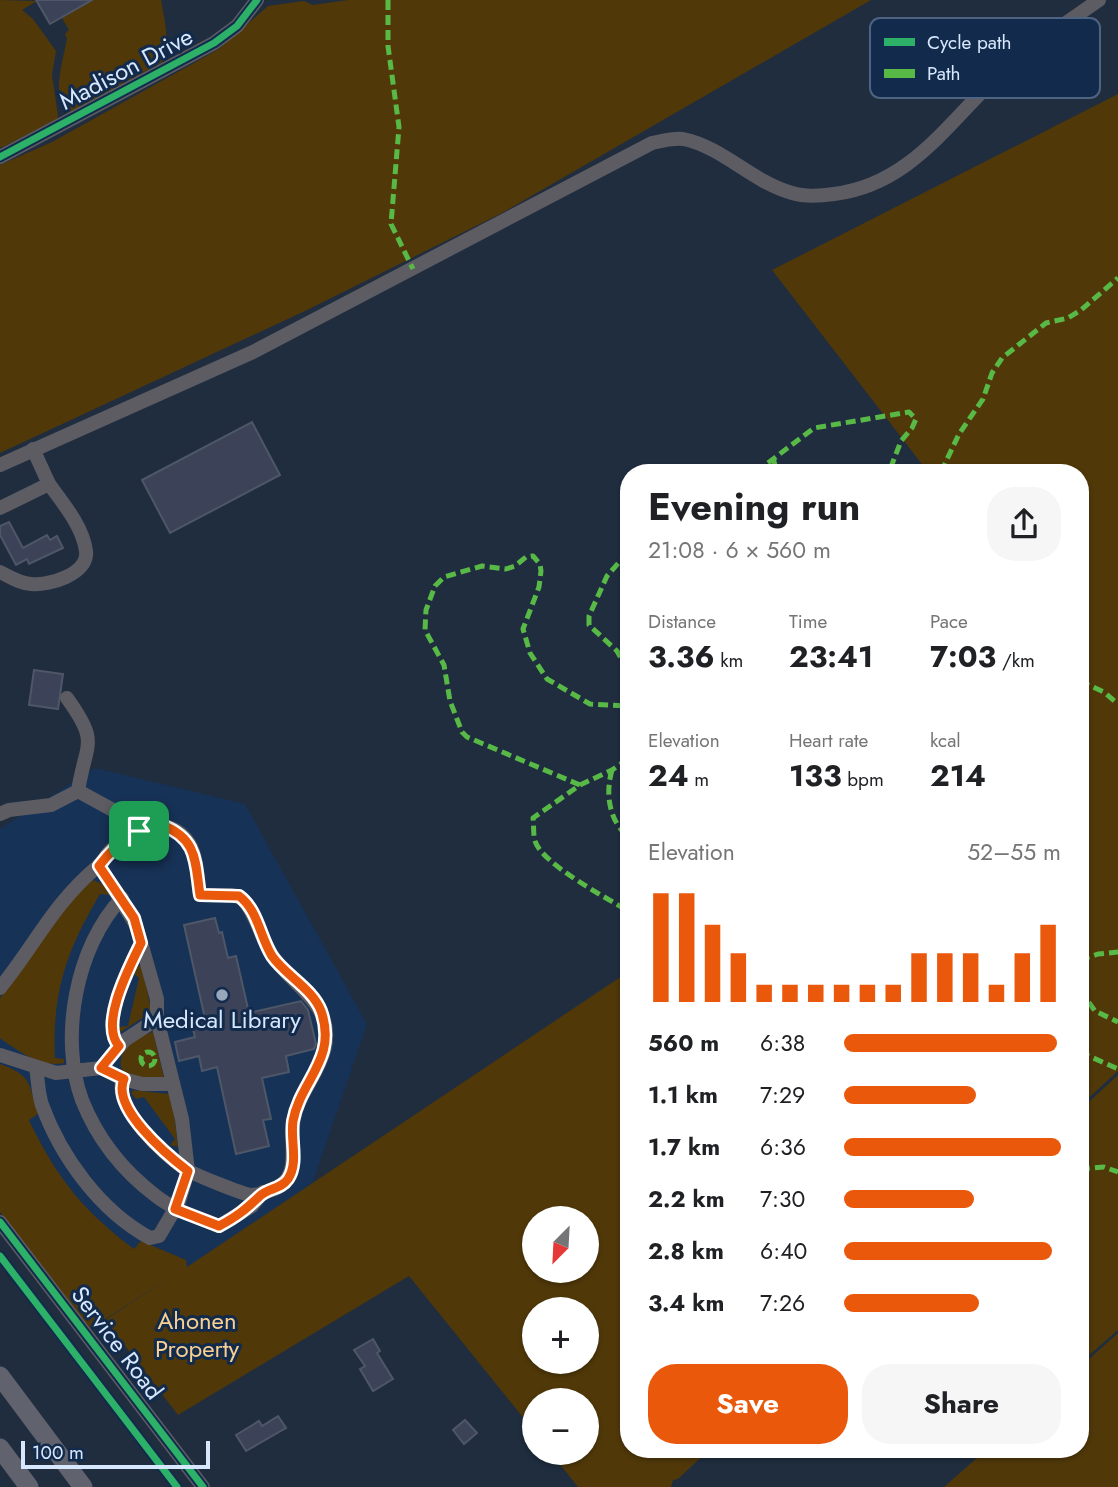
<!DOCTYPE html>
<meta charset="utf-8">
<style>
:root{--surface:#fff;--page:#f6f6f6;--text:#202124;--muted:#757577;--accent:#ea580c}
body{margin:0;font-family:Jost,sans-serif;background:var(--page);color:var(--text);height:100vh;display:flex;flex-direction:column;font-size:26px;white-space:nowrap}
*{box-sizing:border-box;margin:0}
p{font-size:23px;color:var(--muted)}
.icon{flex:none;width:38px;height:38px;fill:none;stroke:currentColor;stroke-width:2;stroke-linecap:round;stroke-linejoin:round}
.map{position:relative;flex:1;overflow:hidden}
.drawer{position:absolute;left:620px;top:464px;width:469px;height:994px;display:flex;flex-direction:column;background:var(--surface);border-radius:28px;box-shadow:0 2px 5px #0004}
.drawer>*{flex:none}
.needle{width:46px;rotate:204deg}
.fabs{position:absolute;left:522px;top:1206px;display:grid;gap:14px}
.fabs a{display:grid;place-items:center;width:77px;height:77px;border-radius:50%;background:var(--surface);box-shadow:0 2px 5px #0004;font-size:35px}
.scale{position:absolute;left:21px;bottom:18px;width:189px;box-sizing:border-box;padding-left:7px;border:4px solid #d7e7fd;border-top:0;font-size:19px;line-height:24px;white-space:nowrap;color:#d7e7fd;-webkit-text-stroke:5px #122b4c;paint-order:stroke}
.pin{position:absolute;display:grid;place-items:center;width:60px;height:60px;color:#fff;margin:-30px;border-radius:14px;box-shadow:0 4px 10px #0006}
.round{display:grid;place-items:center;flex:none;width:74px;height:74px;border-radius:28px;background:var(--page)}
.overview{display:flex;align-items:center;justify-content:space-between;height:119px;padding:0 28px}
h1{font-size:38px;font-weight:700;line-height:52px}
.stats{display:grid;grid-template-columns:repeat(3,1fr);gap:10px;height:119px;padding:7px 28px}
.stats div{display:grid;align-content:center}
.stats b{font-size:30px;font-weight:700}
.stats small{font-size:19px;font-weight:400}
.stats p{font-size:19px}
.chart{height:196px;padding:14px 28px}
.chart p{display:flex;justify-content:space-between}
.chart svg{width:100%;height:126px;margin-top:7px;stroke:var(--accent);stroke-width:6}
.cta{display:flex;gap:14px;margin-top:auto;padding:14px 28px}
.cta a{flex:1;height:80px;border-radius:28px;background:var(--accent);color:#fff;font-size:28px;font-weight:700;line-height:80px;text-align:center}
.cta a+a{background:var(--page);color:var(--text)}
ul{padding:0 28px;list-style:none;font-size:23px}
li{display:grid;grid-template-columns:112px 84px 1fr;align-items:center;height:52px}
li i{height:18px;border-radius:9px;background:var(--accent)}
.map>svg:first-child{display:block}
.built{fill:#173257}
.green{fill:#503809;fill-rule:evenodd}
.building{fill:#3c4359;stroke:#4e5767;stroke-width:2}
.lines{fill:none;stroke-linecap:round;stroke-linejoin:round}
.minor{stroke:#5d5c63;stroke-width:14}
.highway{stroke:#60626e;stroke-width:19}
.quiet{stroke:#58b947;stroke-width:5;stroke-dasharray:10 5;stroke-linecap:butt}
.cycleway-casing{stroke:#122b4c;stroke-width:11}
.cycleway{stroke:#2db169;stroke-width:7}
.route-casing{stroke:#fff;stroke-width:14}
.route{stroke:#ea580c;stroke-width:9}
.poi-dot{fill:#97a6ba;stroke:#122b4c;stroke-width:2.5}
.labels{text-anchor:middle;stroke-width:6;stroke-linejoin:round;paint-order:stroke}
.street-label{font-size:24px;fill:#d7e7fd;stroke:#122b4c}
.poi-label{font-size:24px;fill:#d7e7fd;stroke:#122b4c}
.park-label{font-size:24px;fill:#f9d092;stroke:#122b4c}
.key{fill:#122b4c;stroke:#4d6381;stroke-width:2}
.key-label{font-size:19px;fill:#d7e7fd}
</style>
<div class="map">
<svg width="1118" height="1487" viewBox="0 0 1118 1487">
<rect width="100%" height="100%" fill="#1f2d3f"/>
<!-- built -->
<polygon class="built" points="95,768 245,804 367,1024 306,1202 105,1320 0,1183 0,829"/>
<!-- green -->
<g class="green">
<polygon points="0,0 37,1 22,10 33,19 56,51 52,75 58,116 57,119 3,147 0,147"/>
<path d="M 88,0 L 161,0 C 164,18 172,47 161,63 L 67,114 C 51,97 63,60 67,39 L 65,34 L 69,30 L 62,18 Z"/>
<polygon points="348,0 871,0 502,213 305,311 0,453 0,165 52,142 219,49 268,6 304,1 313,5"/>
<polygon points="1118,94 1118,1071 1080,1106 1080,472 928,472 772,270"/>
<path d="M 93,880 L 105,885 L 110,895 L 100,894 C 67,950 52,991 55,1058 L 64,1059 L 64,1063 C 41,1068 18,1051 0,1038 L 0,998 L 49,929 L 75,896 Z"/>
<polygon points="136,965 142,967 151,1009 150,1013 119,1033 119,1027 128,1026 139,978 132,972"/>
<path d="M 628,972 L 628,1449 L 710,1449 L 678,1479 L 673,1480 L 671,1487 L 578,1487 L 551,1453 L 586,1452 L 586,1400 L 534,1400 L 534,1431 L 409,1276 L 178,1415 L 105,1320 L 183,1269 L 90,1329 L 0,1212 L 0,1064 C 33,1076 28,1083 38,1114 L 29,1120 C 56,1177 83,1211 134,1249 L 141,1241 L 186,1260 L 187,1267 ZM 534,1218 L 586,1218 L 586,1270 L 534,1270 ZM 534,1309 L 586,1309 L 586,1362 L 534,1362 Z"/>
<path d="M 153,1032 L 164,1078 L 150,1080 L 123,1072 C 113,1053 137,1036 153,1032 Z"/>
<polygon points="1118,1075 1118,1330 1080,1363 1080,1110"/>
<polygon points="133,1090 169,1094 174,1113 178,1147 170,1145 175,1139 144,1097 136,1099 131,1093"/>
<polygon points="1118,1333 1118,1487 944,1487 987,1449 1080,1449 1080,1367"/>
</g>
<!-- building -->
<g class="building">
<polygon points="36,0 92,0 50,24"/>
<polygon points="252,422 280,475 170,533 142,480"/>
<polygon points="9,522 23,548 47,535 50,540 57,536 63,548 29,564 27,559 16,565 0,535 0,526"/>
<polygon points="34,670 63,674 58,709 29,705"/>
<polygon points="215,918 219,933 222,932 228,958 236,956 249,1013 301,1001 308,1010 316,1044 314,1049 286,1056 289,1072 262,1078 271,1119 263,1120 269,1146 236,1154 217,1067 202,1071 199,1056 179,1061 175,1042 195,1037 192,1026 206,1023 184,925"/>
<polygon points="373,1339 380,1351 377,1353 393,1379 373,1391 360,1369 365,1366 354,1350"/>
<polygon points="278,1416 286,1428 246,1451 236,1435 259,1421 262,1426"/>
<polygon points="465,1420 477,1433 464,1444 453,1430"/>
</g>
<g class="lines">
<!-- minor -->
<g class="minor">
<polyline points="0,157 214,43 237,26 257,0"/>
<path d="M 0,465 L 253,352 L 652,143 C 661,141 673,138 683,139 C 723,147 752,182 792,193 C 805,197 820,196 834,194 C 915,184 952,115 1009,66 C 1037,42 1069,21 1099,0"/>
<polyline points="0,508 49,484 33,449"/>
<path d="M 0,572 C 10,577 19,583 31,584 C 49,586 89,574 86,551 C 83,527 63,503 49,484"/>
<path d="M 67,698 C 100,744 86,741 78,791"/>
<polyline points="0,814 9,810 51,805 78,791 122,815 139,831"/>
<path d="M 122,898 C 76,946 59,1038 82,1100 C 97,1138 123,1171 156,1196 C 175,1211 197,1217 219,1226 L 252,1206 L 263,1192"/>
<path d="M 0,988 C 35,945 53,904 97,867 C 103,862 106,855 111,850 C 130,831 164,813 186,839 C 198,853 197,878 200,895 L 232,895 L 243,899 C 257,916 260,937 272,955 C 292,987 334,1003 325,1047 C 319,1075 295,1097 293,1125 C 290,1148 301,1180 272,1190 C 267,1192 257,1195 251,1195 C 242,1194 196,1175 187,1170 C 165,1157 112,1106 123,1079"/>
<path d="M 119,1046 C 99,1025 130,965 141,943"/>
<polyline points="0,1055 56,1073 101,1068 123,1079 142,1084 171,1084"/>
<path d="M 36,1067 C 38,1079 38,1093 42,1105 C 61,1157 100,1211 150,1238 L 159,1236 L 179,1202 L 188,1171 L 182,1119 L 157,1019 L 157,999 L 136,925 L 99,865"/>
<polyline points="101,1068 125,1040 157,1019"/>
<polyline points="0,1222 203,1487"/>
</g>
<!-- highway -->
<g class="highway">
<polyline points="0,1376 83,1487"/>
<polyline points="0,1448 29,1487"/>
</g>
<!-- quiet -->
<g class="quiet">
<polyline points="388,0 388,46 399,127 391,224 413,269"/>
<polyline points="773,458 777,472"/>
<polyline points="756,472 814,428 909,412 916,419 912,428 901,441 889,472"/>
<polyline points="941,472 959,434 983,399 992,373 1002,358 1046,323 1068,318 1081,310 1118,278"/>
<polyline points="628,552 607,576 589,616 589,625 617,651 628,671"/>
<polyline points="1080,681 1104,692 1118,704"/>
<path d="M 628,759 L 612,770 L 580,785 L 533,818 C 534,825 533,834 535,841 C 542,864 607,898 628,911"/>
<path d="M 612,770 C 605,794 609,820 628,837"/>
<polyline points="580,785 467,737 462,732 450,701 444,665 425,630 426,610 435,586 444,577 482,566 506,569 515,566 526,557 533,556 540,564 541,571 539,587 523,629 530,653 547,679 590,704 628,706"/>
<polyline points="1080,960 1098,954 1118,952"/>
<polyline points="1080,990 1095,1011 1118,1022"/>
<circle cx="148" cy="1059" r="7"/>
<polyline points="1080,1052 1118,1069"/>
<polyline points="1080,1169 1104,1167 1118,1172"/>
</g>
<defs>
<g id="cycleway">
<polyline points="0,157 214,43 237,26 257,0"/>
<polyline points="0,1222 203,1487"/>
<polyline points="0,1256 177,1487"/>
</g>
</defs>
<!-- cycleway casing -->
<use href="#cycleway" class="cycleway-casing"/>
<!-- cycleway -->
<use href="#cycleway" class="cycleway"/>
</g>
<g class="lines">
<defs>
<path id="route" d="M 162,825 C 198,839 195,862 200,895 L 239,896 C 258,910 260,937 272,956 C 285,975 313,989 321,1011 C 338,1059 300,1081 293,1121 C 290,1140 299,1162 288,1179 C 281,1189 269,1188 261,1195 C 246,1209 238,1216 219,1226 L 175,1209 L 188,1171 C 167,1155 111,1108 124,1079 L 101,1068 L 119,1046 C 99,1024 130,966 141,943 L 134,918 L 99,866 C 115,845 135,827 162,825 Z"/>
</defs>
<!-- route casing -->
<use href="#route" class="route-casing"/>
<!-- route -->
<use href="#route" class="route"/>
</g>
<!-- markers -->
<circle class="poi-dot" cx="222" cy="995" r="7"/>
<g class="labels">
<!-- street labels -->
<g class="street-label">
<text transform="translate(126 69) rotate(-28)" y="8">Madison Drive</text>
<text transform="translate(117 1343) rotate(53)" y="8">Service Road</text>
</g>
<!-- poi labels -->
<g class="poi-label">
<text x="222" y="1028">Medical Library</text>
</g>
<!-- park labels -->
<g class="park-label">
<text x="197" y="1329">Ahonen<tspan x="197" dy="28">Property</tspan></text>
</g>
</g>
<!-- legend -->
<rect x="870" y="18" width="230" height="80" rx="10" class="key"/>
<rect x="884" y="38" width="31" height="8" fill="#2db169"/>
<rect x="884" y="69" width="31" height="9" fill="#58b947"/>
<g class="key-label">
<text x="927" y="49">Cycle path</text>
<text x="927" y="80">Path</text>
</g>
</svg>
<div class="fabs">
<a><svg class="needle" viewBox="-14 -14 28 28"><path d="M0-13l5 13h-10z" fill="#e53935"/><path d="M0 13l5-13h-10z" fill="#757577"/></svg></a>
<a>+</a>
<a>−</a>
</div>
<div class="scale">100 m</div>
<div class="pin" style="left:139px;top:831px;background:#1e9e55"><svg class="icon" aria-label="arrive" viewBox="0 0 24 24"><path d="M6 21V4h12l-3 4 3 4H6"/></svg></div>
<section class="drawer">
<div class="overview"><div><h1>Evening run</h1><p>21:08 · 6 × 560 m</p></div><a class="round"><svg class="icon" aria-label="share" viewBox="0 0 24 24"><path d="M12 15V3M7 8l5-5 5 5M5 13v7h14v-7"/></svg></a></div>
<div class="stats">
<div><p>Distance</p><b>3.36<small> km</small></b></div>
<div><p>Time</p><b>23:41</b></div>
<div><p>Pace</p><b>7:03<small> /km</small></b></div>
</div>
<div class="stats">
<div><p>Elevation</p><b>24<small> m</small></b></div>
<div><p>Heart rate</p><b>133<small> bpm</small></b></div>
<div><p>kcal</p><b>214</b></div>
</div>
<div class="chart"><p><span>Elevation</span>52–55 m</p>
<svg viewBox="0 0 160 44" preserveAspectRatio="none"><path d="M5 44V6M15 44V6M25 44V17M35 44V27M45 44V38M55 44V38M65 44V38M75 44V38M85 44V38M95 44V38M105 44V27M115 44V27M125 44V27M135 44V38M145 44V27M155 44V17"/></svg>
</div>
<ul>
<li><b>560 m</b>6:38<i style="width:98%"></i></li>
<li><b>1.1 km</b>7:29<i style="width:61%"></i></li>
<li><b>1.7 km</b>6:36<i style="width:100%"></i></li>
<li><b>2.2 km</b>7:30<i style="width:60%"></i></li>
<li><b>2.8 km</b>6:40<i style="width:96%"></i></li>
<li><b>3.4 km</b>7:26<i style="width:62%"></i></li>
</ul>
<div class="cta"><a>Save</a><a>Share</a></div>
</section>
</div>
